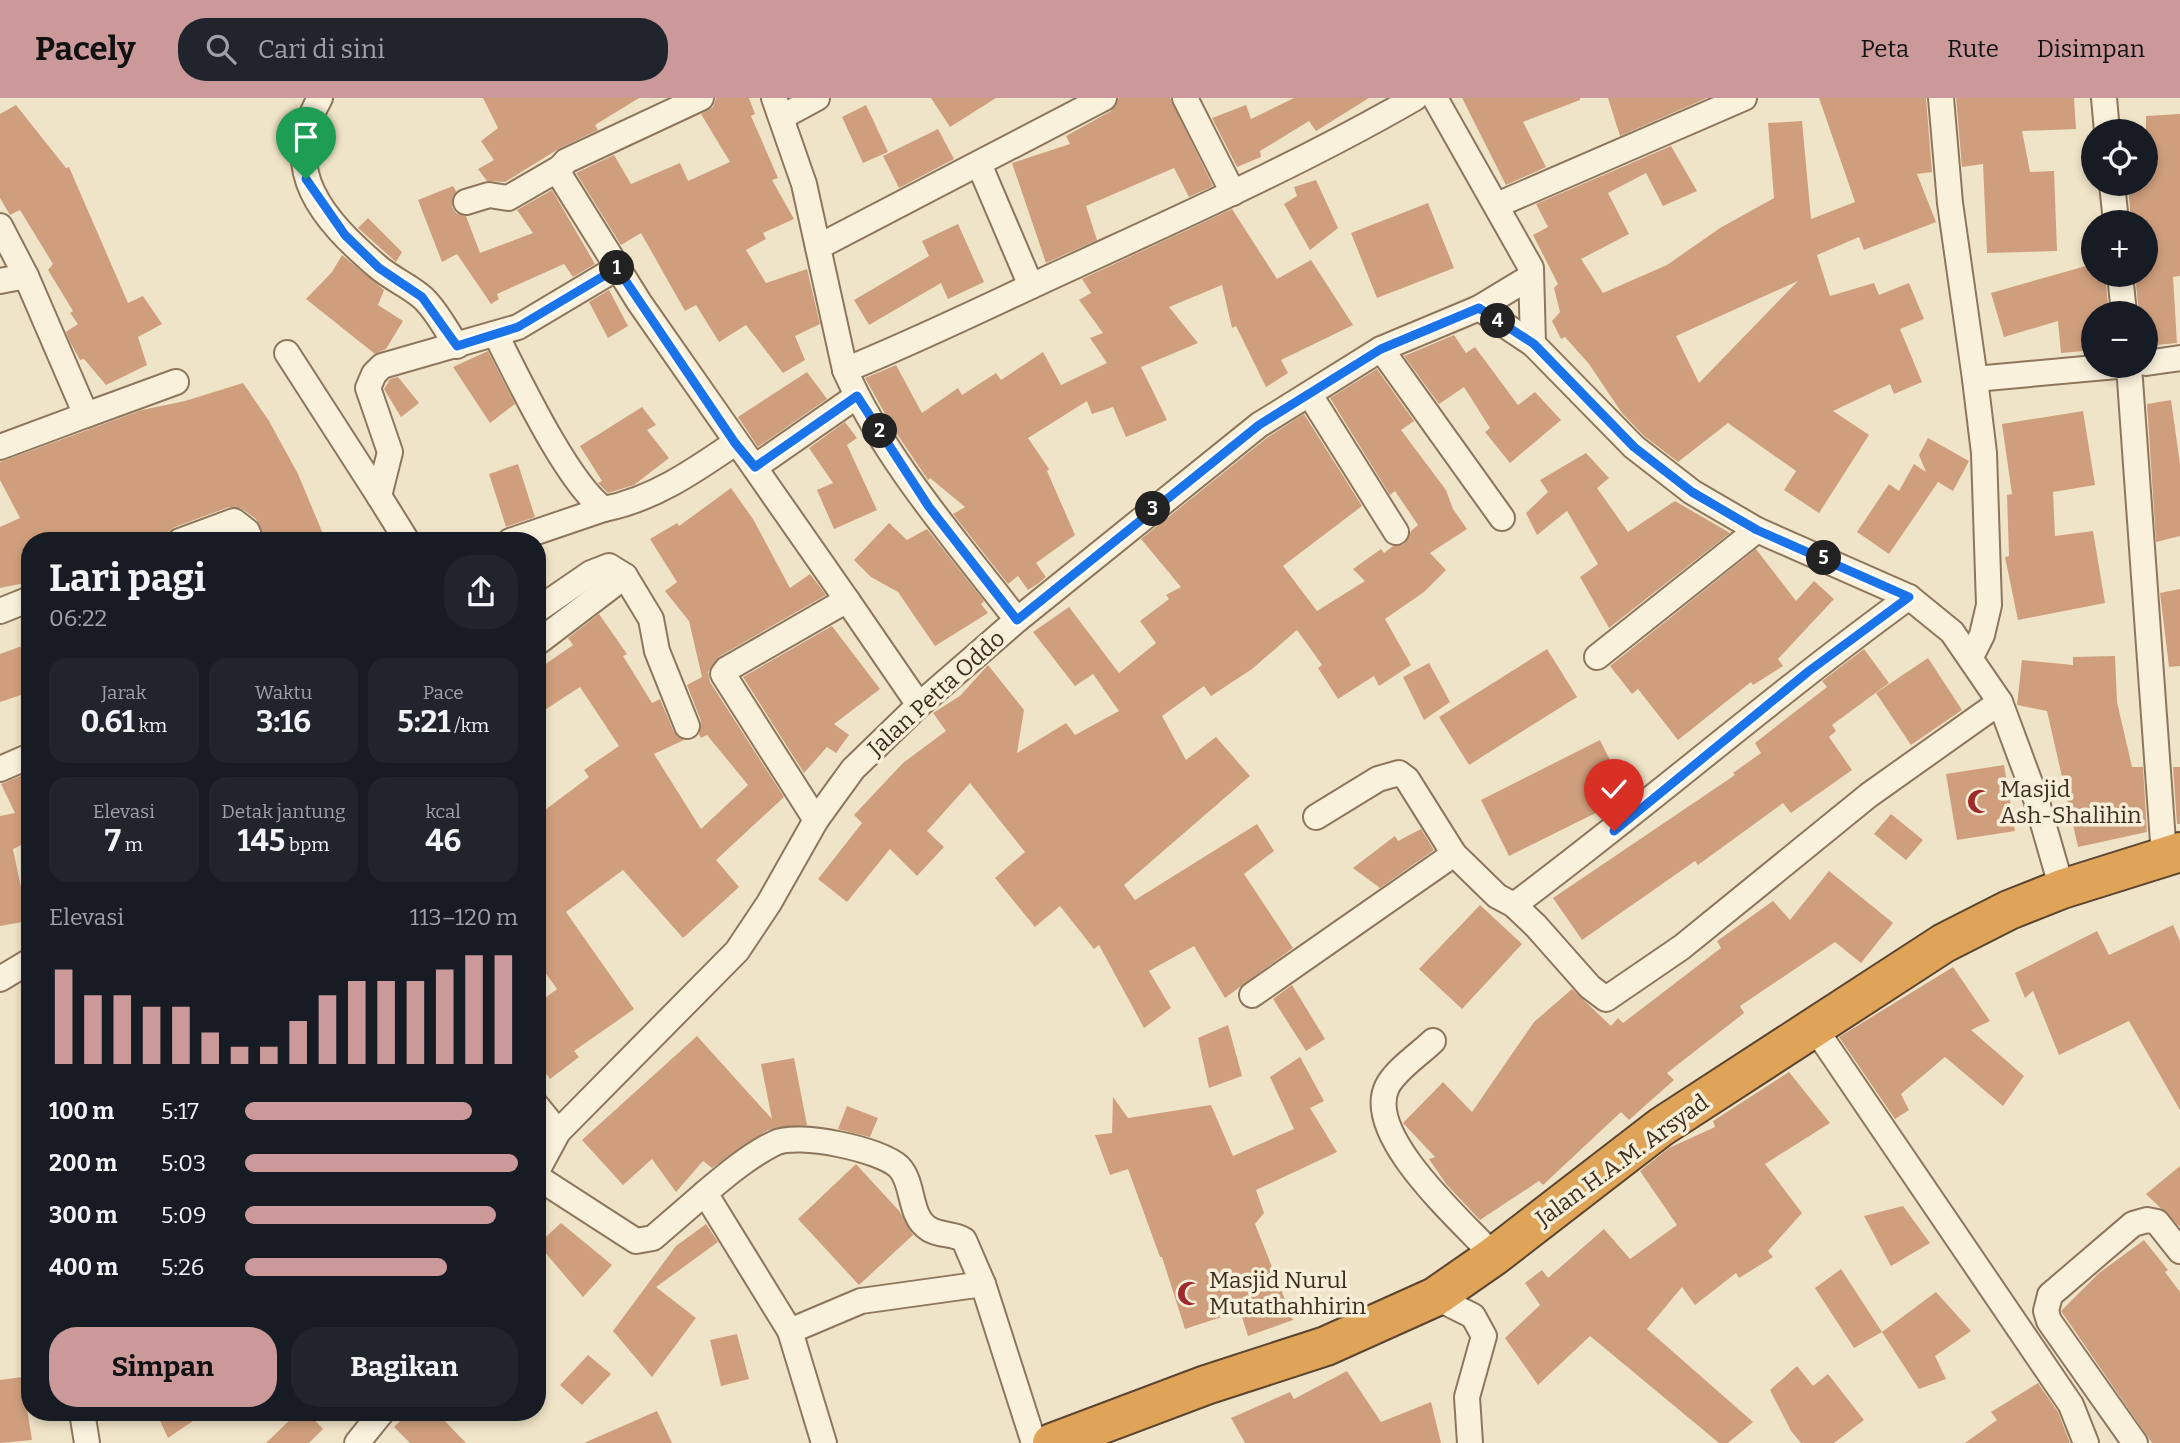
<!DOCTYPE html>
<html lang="id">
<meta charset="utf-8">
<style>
:root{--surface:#171b24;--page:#20242c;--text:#f1f3f6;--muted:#9ea1a6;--accent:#cc999b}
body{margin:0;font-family:Bitter,serif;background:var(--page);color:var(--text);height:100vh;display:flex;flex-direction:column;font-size:26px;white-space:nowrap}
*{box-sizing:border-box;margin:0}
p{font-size:23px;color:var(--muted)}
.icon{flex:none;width:38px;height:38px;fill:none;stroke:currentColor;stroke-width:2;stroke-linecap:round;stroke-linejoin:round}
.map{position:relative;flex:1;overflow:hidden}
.details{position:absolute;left:21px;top:434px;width:525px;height:889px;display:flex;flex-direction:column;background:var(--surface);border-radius:28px;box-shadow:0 4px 10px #0003}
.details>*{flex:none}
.buttons{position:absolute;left:2081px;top:21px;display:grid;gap:14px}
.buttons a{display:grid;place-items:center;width:77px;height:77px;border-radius:50%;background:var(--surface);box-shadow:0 4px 10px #0003;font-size:35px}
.pin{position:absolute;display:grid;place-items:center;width:60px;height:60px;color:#fff;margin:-72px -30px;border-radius:50% 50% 50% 0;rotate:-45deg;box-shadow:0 0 7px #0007}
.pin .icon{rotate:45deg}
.km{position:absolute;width:35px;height:35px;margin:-18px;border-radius:50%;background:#222;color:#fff;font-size:19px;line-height:35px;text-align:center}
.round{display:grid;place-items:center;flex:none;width:74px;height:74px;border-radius:28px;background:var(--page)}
.overview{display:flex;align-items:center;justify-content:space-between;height:119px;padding:0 28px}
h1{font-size:38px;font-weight:700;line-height:52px}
.metrics{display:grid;grid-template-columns:repeat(3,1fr);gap:10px;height:119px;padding:7px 28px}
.metrics div{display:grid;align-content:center;border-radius:18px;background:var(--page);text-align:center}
.metrics b{font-size:30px;font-weight:700}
.metrics small{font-size:19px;font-weight:400}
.metrics p{font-size:19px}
.chart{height:196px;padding:14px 28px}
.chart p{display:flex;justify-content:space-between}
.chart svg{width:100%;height:126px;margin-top:7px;stroke:var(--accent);stroke-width:6}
.action{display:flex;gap:14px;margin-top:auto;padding:14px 28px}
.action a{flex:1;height:80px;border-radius:28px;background:var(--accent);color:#111;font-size:28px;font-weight:700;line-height:80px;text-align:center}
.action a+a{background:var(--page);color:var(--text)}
ul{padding:0 28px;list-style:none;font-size:23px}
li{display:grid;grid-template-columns:112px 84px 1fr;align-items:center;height:52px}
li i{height:18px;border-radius:9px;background:var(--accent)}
header{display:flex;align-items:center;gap:42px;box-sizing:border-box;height:98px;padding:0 35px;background:var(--accent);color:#111}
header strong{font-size:33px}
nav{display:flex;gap:38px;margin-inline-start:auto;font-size:24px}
.search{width:490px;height:63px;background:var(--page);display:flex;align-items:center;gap:18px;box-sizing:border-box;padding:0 24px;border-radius:28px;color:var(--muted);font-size:26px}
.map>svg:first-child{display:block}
.building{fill:#cf9f7d;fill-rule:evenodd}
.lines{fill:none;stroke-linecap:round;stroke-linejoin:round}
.street-casing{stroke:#8d765c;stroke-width:28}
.highway-casing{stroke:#5b4430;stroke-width:42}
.street{stroke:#faf1dc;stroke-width:24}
.highway{stroke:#e0a458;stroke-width:38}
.route-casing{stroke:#fff;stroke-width:14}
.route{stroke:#1a73e8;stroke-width:9}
.labels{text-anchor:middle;stroke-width:7;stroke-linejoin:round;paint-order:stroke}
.street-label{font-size:23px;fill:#3d2e20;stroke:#f7eed8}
.poi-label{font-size:23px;fill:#3d2e20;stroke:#f7eed8;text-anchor:start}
</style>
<header>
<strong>Pacely</strong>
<div class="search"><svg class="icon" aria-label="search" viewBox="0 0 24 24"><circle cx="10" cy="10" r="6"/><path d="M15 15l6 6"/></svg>Cari di sini</div>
<nav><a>Peta</a><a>Rute</a><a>Disimpan</a></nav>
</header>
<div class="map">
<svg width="2180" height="1345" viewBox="0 0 2180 1345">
<rect width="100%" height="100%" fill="#f0e4c8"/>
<!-- building -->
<g class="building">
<polygon points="483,0 639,0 595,27 598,32 560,50 505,84 487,83 478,71 494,62 481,43 498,30"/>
<polygon points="716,0 749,0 755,16 751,18 778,80 772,82 794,121 763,135 766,141 746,152 766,185 807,171 820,226 795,238 805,262 783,275 746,227 719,244 696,207 685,213 641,135 621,147 576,75 614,57 631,86 680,65 688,83 730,64 701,16 713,9"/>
<polygon points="931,0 996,0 950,29"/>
<polygon points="1119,0 1170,0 1213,88 1189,99 1174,70 1086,108 1097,142 1046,165 1012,65 1070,46 1066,38 1111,13"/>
<polygon points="1294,0 1369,0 1316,33 1309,23 1260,53 1261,59 1237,69 1212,20 1246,7 1251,21"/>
<polygon points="1462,0 1580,0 1580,2 1523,24 1546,69 1506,87"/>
<polygon points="1608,0 1707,0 1620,38"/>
<path d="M 1819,0 L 1926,0 L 1932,74 L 1917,76 L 1936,124 L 1864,152 L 1859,139 L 1817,157 L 1830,198 L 1874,185 L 1879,197 L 1909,185 L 1924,221 L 1900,231 L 1922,284 L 1894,296 L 1890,286 L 1833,313 L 1869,337 L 1819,415 L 1784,392 L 1796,373 L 1728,325 L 1678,364 L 1644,338 L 1622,315 L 1589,266 L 1565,239 L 1561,241 L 1552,223 L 1560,214 L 1554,190 L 1558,186 L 1533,137 L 1548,129 L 1536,106 L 1671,48 L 1697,93 L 1663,108 L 1646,75 L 1608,95 L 1629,136 L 1581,161 L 1603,195 L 1667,167 L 1720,130 L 1774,100 L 1768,25 L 1802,23 L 1811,121 L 1855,104 ZM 1798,183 L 1699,285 L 1676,238 Z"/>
<polygon points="1956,0 2074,0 2076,31 2022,33 2030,74 2054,73 2057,153 1987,155 1983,66 1962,69"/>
<polygon points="16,7 66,70 69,69 128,205 143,198 162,226 138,239 147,267 106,287 84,261 80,262 70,244 66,234 78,226 70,215 73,213 48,172 53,166 20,112 10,117 0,100 0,16"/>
<polygon points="866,7 888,54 863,65 842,19"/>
<polygon points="2180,16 2180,178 2173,179 2177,245 2146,248 2146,215 2139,215 2135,177 2146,177 2146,124 2131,124 2128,86 2146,86 2146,18"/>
<polygon points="938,31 954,61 899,90 883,58"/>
<polygon points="1316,82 1338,130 1310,152 1284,106 1297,98 1294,89"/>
<polygon points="453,88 456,93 452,109 456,115 466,118 480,155 533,135 517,112 552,92 595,166 573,179 564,166 497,196 499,201 491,206 457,156 442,164 418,102"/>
<polygon points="1428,105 1454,170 1377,200 1351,135"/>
<polygon points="1232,111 1277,181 1311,162 1353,227 1281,262 1288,275 1266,289 1236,228 1232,230 1222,187 1169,209 1198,245 1141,269 1167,322 1126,339 1113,309 1092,316 1087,303 1028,340 1049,371 1047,373 1075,437 1036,465 1046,479 1039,485 1028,492 1018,478 1008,486 953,416 965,409 930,380 928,382 893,330 865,280 896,267 922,315 958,290 962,297 996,275 1001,282 1043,254 1061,287 1107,265 1090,240 1103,235 1079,202 1091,195 1082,181"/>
<polygon points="368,120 402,154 396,164 358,130"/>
<polygon points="958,126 984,184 948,201 941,185 869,227 854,202 929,158 922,143"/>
<polygon points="342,157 384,192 378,207 403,223 386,251 375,256 306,201 332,174"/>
<polygon points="2093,166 2093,177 2105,177 2109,215 2093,215 2093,252 2061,255 2058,223 2004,239 1991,195"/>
<polygon points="609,192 628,228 608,240 589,204"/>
<polygon points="1454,237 1466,255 1475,249 1518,307 1535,294 1561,322 1510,365 1485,334 1490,330 1464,289 1439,306 1404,258"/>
<polygon points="488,253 515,306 490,325 453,269"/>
<polygon points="1377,271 1414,323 1401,332 1446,392 1453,411 1467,431 1430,455 1446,472 1424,494 1385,521 1411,567 1379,588 1374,578 1338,601 1318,570 1322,567 1297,532 1252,571 1211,598 1204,588 1162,618 1186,662 1216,639 1250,678 1124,787 1135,802 1257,726 1274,753 1244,776 1293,850 1225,900 1194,848 1149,873 1171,910 1144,930 1099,847 1094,851 1060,808 1035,829 995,780 1025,754 970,685 927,733 944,749 917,778 890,751 847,804 818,781 862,725 854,717 903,665 946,633 933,615 960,598 988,567 1024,612 1017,655 1066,625 1075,637 1119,613 1093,576 1075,588 1033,534 1069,509 1119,575 1156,545 1140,523 1169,501 1166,497 1181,489 1141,441 1268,339 1304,316 1362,408 1283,468 1317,513 1365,483 1353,471 1381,451 1384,455 1393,448 1404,446 1411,433 1418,427 1395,393 1390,397 1330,300"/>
<polygon points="807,274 827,301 758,349 738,319"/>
<polygon points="398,279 419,305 401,319 384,291 390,281"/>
<polygon points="243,285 269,323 298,376 326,443 266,443 256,421 242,411 229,409 175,429 168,434 165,443 30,443 30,484 0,490 0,429 20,420 0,382 0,364 142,312 185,303"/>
<polygon points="2171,302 2180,366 2180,438 2156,444 2147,306"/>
<polygon points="642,309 656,327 647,332 669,360 634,387 608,395 598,385 602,383 580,348"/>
<polygon points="2083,313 2095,387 2053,394 2055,438 2093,433 2105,505 2018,522 2005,459 2009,458 2007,397 2012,396 2002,326"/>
<polygon points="845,324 857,340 847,347 877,412 834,431 817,392 833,385 809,350"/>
<polygon points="1928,340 1969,363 1953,393 1938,384 1889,456 1857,434 1889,386 1899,393 1914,366 1926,374 1919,357"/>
<polygon points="1586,355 1609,380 1597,390 1628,434 1675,403 1730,435 1609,530 1580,479 1598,466 1567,413 1537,437 1526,415 1548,394 1540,382"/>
<polygon points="518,366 535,419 506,429 489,376"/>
<polygon points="731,390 753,421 790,490 810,476 826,497 720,558 708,574 710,584 784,699 716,762 739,789 683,840 623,772 566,814 634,911 574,953 579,959 550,981 537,964 537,906 557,891 537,863 537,718 589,679 584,672 619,648 580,589 537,617 537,572 573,547 568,540 599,516 627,556 623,558 652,605 660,601 674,634 684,642 654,656 701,731 748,687 707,637 701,640 699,636 701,623 687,587 702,579 689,523 665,493 677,484 650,441 677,425 679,428"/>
<polygon points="889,425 907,442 927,431 984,503 981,506 988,515 935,548 898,494 871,479 854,462"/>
<polygon points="1756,451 1796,503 1814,483 1834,501 1778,561 1783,568 1753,587 1751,584 1678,642 1638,591 1632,596 1610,568"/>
<polygon points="2180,491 2180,568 2169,569 2160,495"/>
<polygon points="832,528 880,591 834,626 849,637 836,655 827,649 804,675 743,579"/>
<polygon points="30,545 30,594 0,604 0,556"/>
<polygon points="1547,551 1577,599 1469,667 1439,619"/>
<polygon points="1864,551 1889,585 1832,627 1836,633 1829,639 1852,672 1791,715 1783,705 1698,767 1695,763 1582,842 1553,800 1735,677 1733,675 1761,655 1755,645 1827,589 1822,583"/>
<polygon points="2115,558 2117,604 2132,669 2143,669 2147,734 2078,749 2047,613 2017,607 2022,562 2073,567 2073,559"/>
<polygon points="1928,560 1962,612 1911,647 1876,595"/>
<polygon points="1429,565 1450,604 1424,622 1403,579"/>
<polygon points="1600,642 1628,699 1509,758 1481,702"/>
<polygon points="2004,667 2015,733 1957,742 1946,676"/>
<polygon points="2173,669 2180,669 2180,726 2177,726"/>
<polygon points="30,674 30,748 28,744 13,751 28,823 0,828 0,718 15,715 1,686"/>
<polygon points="1891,716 1923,742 1906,762 1874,736"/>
<polygon points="1421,731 1434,752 1380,790 1353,770 1395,738 1398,743"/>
<polygon points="1829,773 1893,825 1861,865 1835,844 1740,908 1744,915 1667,975 1674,982 1629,1022 1621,1014 1543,1087 1539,1083 1480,1122 1446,1086 1429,1061 1435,1059 1403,1025 1443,984 1472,1014 1534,924 1572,891 1611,928 1618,920 1623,925 1721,850 1717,843 1773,803 1790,822"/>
<polygon points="1480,807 1522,846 1462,911 1419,871"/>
<polygon points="2173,827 2180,843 2180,1012 2129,923 2059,957 2033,893 2025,900 2015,875 2097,833 2109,857"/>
<polygon points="1953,869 1990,923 1971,932 2024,978 2003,1008 1945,959 1901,996 1909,1012 1895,1021 1839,939"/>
<polygon points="1292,887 1325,941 1306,953 1273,901"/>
<polygon points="1228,927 1242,978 1209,990 1198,940"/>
<polygon points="697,938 772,1021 761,966 794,960 807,1027 768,1032 712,1070 703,1063 676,1094 652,1061 623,1087 582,1042"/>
<polygon points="1300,959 1324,1003 1310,1010 1337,1054 1256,1092 1264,1115 1255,1126 1293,1222 1248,1238 1240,1213 1185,1231 1162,1159 1160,1159 1128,1071 1110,1077 1095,1037 1112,1035 1113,999 1128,1020 1211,1007 1233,1058 1294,1031 1270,979"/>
<polygon points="1789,974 1830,1025 1765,1066 1802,1115 1768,1153 1773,1159 1739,1180 1736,1175 1695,1207 1682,1189 1647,1231 1753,1324 1728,1345 1719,1345 1590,1238 1538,1287 1505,1240 1540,1207 1525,1185 1542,1172 1548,1180 1604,1131 1630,1161 1677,1127 1640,1073 1669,1050 1715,1029 1713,1023"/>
<polygon points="847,1008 878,1020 870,1039 838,1031"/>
<polygon points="856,1066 900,1114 913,1137 859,1187 798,1121"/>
<polygon points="2180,1068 2180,1129 2146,1096"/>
<polygon points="1903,1108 1930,1145 1891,1168 1864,1118"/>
<polygon points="561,1125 612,1167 583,1199 538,1146"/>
<polygon points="706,1126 718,1144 656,1189 696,1220 652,1279 613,1233 676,1148"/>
<polygon points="2144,1142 2168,1172 2165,1174 2180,1194 2180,1345 2152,1345 2061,1213 2099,1175"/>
<polygon points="1841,1171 1882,1234 1854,1250 1815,1190"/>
<polygon points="1936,1194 1971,1233 1935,1258 1946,1281 1919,1291 1882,1234"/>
<polygon points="737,1236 749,1281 721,1288 710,1242"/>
<polygon points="588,1257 611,1276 582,1307 560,1287"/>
<polygon points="1797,1268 1813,1288 1828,1276 1864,1322 1834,1345 1801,1345 1791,1333 1770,1292"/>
<polygon points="1347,1273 1381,1324 1431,1304 1441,1345 1245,1345 1231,1320 1290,1294 1294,1301"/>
<polygon points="22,1279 32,1342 0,1345 0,1282"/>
<polygon points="2038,1285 2058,1314 2070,1345 1965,1345 1997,1322 1991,1314"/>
<polygon points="657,1313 672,1345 584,1345"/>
<polygon points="156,1314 206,1314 168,1340"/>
<polygon points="298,1314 307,1314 323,1331 309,1345 266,1345"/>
<polygon points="409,1314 436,1314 466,1345 410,1345 394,1329"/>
</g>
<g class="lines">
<defs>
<g id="street">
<path d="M 320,0 C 278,72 323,122 378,169 C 392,181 410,188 423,200 C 437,213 446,232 457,248"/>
<polyline points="701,0 566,63 560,70 561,79 639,204 847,502 727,571 723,576 816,722"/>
<path d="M 774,0 L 804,86 L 845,272 C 884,361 958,445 1017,522"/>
<polyline points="1185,0 1233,95"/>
<polyline points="1435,0 1531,170 1533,246"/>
<polyline points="1941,0 1950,105 1975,281"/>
<polyline points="2104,0 2107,33"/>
<polyline points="782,19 817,0"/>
<polyline points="979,66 1031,188"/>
<polyline points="2112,86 2116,124"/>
<polyline points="466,104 489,97 508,100 560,70"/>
<polyline points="1497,107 1744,0"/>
<polyline points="0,128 26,178 86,317 176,284"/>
<polyline points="818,149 1104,0"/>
<polyline points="2120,177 2124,215"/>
<polyline points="0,183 26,178"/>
<polyline points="1479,210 1533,246 1634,349 1692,394 1757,432 1909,499 1952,534 2000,604 2036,701 2062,791"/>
<path d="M 496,237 C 518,280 568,386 604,411 C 654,401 694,373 735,345"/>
<polyline points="1381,251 1502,420"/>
<polyline points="287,255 379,398"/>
<polyline points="2146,265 2180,260"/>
<polyline points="2129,268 2164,758"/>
<path d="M 845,272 C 924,240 1000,202 1077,167 C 1192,114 1306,63 1415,0"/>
<polyline points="1310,297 1396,434"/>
<polyline points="0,349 86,317"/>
<polyline points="755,369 857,298"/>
<polyline points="180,443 234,423 247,433 251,443"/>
<polyline points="407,443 379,398 390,354 368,290 374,276 382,268 518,229 617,170"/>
<polyline points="510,443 604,411"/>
<polyline points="847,502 919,607"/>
<polyline points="537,512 591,475 609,468 625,478"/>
<polyline points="0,513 30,501"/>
<polyline points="537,545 625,478 651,521 657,553 687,628"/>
<polyline points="1597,559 1757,432"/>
<polyline points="1971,559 1982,537 1989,507 1984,355 1975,281 2117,268"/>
<polyline points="0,671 30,658"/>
<polyline points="1316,719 1378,681 1399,675 1407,681 1454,756 1497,798 1514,807 1536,828 1590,889 1606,901 1682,849 1869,697 2000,604"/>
<path d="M 1514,807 C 1648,707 1774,597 1909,499"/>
<polyline points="0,881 30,863"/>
<polyline points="1252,897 1454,756"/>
<polyline points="1814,929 2071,1307 2086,1345"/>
<path d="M 1433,943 C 1420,956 1395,972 1387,989 C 1364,1038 1462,1123 1494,1158"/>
<polyline points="537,1008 558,1034"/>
<polyline points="537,1073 558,1034 737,853 769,805 816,722 853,671 919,607 1017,522 1259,327 1381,251 1479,210 1527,181 1530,176"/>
<polyline points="537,1079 636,1143 653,1140 705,1095"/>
<polyline points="1435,1199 1473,1218 1484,1238 1467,1299 1470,1345"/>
<polyline points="790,1233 861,1203 983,1186"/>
<polyline points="82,1314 87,1345"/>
<polyline points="357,1345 382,1314"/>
<path d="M 824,1345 L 790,1233 L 705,1095 C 725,1078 750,1057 775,1045 C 798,1034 880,1051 899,1069 C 915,1086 908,1118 929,1131 C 940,1138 954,1135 964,1142 L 983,1186 L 1034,1345"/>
<polyline points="2135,1345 2049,1223 2046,1213 2050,1197 2133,1126 2147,1122 2157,1124 2180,1153"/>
</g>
<polyline id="highway" points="1052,1345 1206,1287 1326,1248 1435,1199 1494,1158 1661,1029 1944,845 2009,812 2062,791 2180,754"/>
</defs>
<!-- street casing -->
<use href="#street" class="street-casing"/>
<!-- highway casing -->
<use href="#highway" class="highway-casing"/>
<!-- street -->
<use href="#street" class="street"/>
<!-- highway -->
<use href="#highway" class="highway"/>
</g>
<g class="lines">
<defs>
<polyline id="route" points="306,81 345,137 379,170 422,199 457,248 518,229 617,170 735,345 755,369 857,298 929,409 1017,522 1259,327 1381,251 1479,210 1534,246 1634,349 1692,394 1757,432 1909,499 1809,573 1614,733"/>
</defs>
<!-- route casing -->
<use href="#route" class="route-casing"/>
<!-- route -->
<use href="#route" class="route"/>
</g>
<!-- icons -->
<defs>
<symbol id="mosque-bare" viewBox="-9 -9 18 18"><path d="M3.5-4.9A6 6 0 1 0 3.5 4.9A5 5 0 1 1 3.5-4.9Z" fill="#9e2a2b" stroke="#f7eed8" stroke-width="2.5" paint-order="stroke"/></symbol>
</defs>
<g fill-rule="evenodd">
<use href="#mosque-bare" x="1962" y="686" width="35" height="35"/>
<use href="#mosque-bare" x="1172" y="1178" width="35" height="35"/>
</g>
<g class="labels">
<!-- street labels -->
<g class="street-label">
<text transform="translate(936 595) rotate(-42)" y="8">Jalan Petta Oddo</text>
<text transform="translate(1622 1062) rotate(-36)" y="8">Jalan H.A.M. Arsyad</text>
</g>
<!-- poi labels -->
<g class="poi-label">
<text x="2000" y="699">Masjid<tspan x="2000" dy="26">Ash-Shalihin</tspan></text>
<text x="1209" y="1190">Masjid Nurul<tspan x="1209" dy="26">Mutathahhirin</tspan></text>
</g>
</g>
</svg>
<div class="buttons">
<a><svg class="icon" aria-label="locate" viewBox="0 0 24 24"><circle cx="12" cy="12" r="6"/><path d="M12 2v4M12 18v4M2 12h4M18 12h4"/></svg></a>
<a>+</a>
<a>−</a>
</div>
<div class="pin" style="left:306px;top:81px;background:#1e9e55"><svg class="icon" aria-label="arrive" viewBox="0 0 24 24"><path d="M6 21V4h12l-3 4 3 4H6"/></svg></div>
<div class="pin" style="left:1614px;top:733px;background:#d93025"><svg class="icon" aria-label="check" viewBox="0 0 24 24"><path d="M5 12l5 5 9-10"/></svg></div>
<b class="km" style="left:617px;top:170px">1</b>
<b class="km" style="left:880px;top:333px">2</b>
<b class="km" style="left:1153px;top:411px">3</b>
<b class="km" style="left:1498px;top:223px">4</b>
<b class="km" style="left:1824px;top:460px">5</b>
<section class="details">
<div class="overview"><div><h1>Lari pagi</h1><p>06:22</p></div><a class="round"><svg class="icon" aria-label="share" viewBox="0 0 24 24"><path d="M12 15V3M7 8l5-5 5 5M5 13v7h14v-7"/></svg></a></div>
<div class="metrics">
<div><p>Jarak</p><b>0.61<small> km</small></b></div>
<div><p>Waktu</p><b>3:16</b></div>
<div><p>Pace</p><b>5:21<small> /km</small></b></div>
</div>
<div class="metrics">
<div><p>Elevasi</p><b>7<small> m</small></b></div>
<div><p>Detak jantung</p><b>145<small> bpm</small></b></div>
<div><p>kcal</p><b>46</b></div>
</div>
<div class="chart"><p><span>Elevasi</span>113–120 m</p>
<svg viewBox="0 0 160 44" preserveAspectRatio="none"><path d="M5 44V11M15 44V20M25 44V20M35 44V24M45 44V24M55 44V33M65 44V38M75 44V38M85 44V29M95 44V20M105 44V15M115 44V15M125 44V15M135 44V11M145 44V6M155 44V6"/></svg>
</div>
<ul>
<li><b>100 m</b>5:17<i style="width:83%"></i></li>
<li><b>200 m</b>5:03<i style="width:100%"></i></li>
<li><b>300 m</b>5:09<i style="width:92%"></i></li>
<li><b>400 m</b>5:26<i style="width:74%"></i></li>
</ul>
<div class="action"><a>Simpan</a><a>Bagikan</a></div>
</section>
</div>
